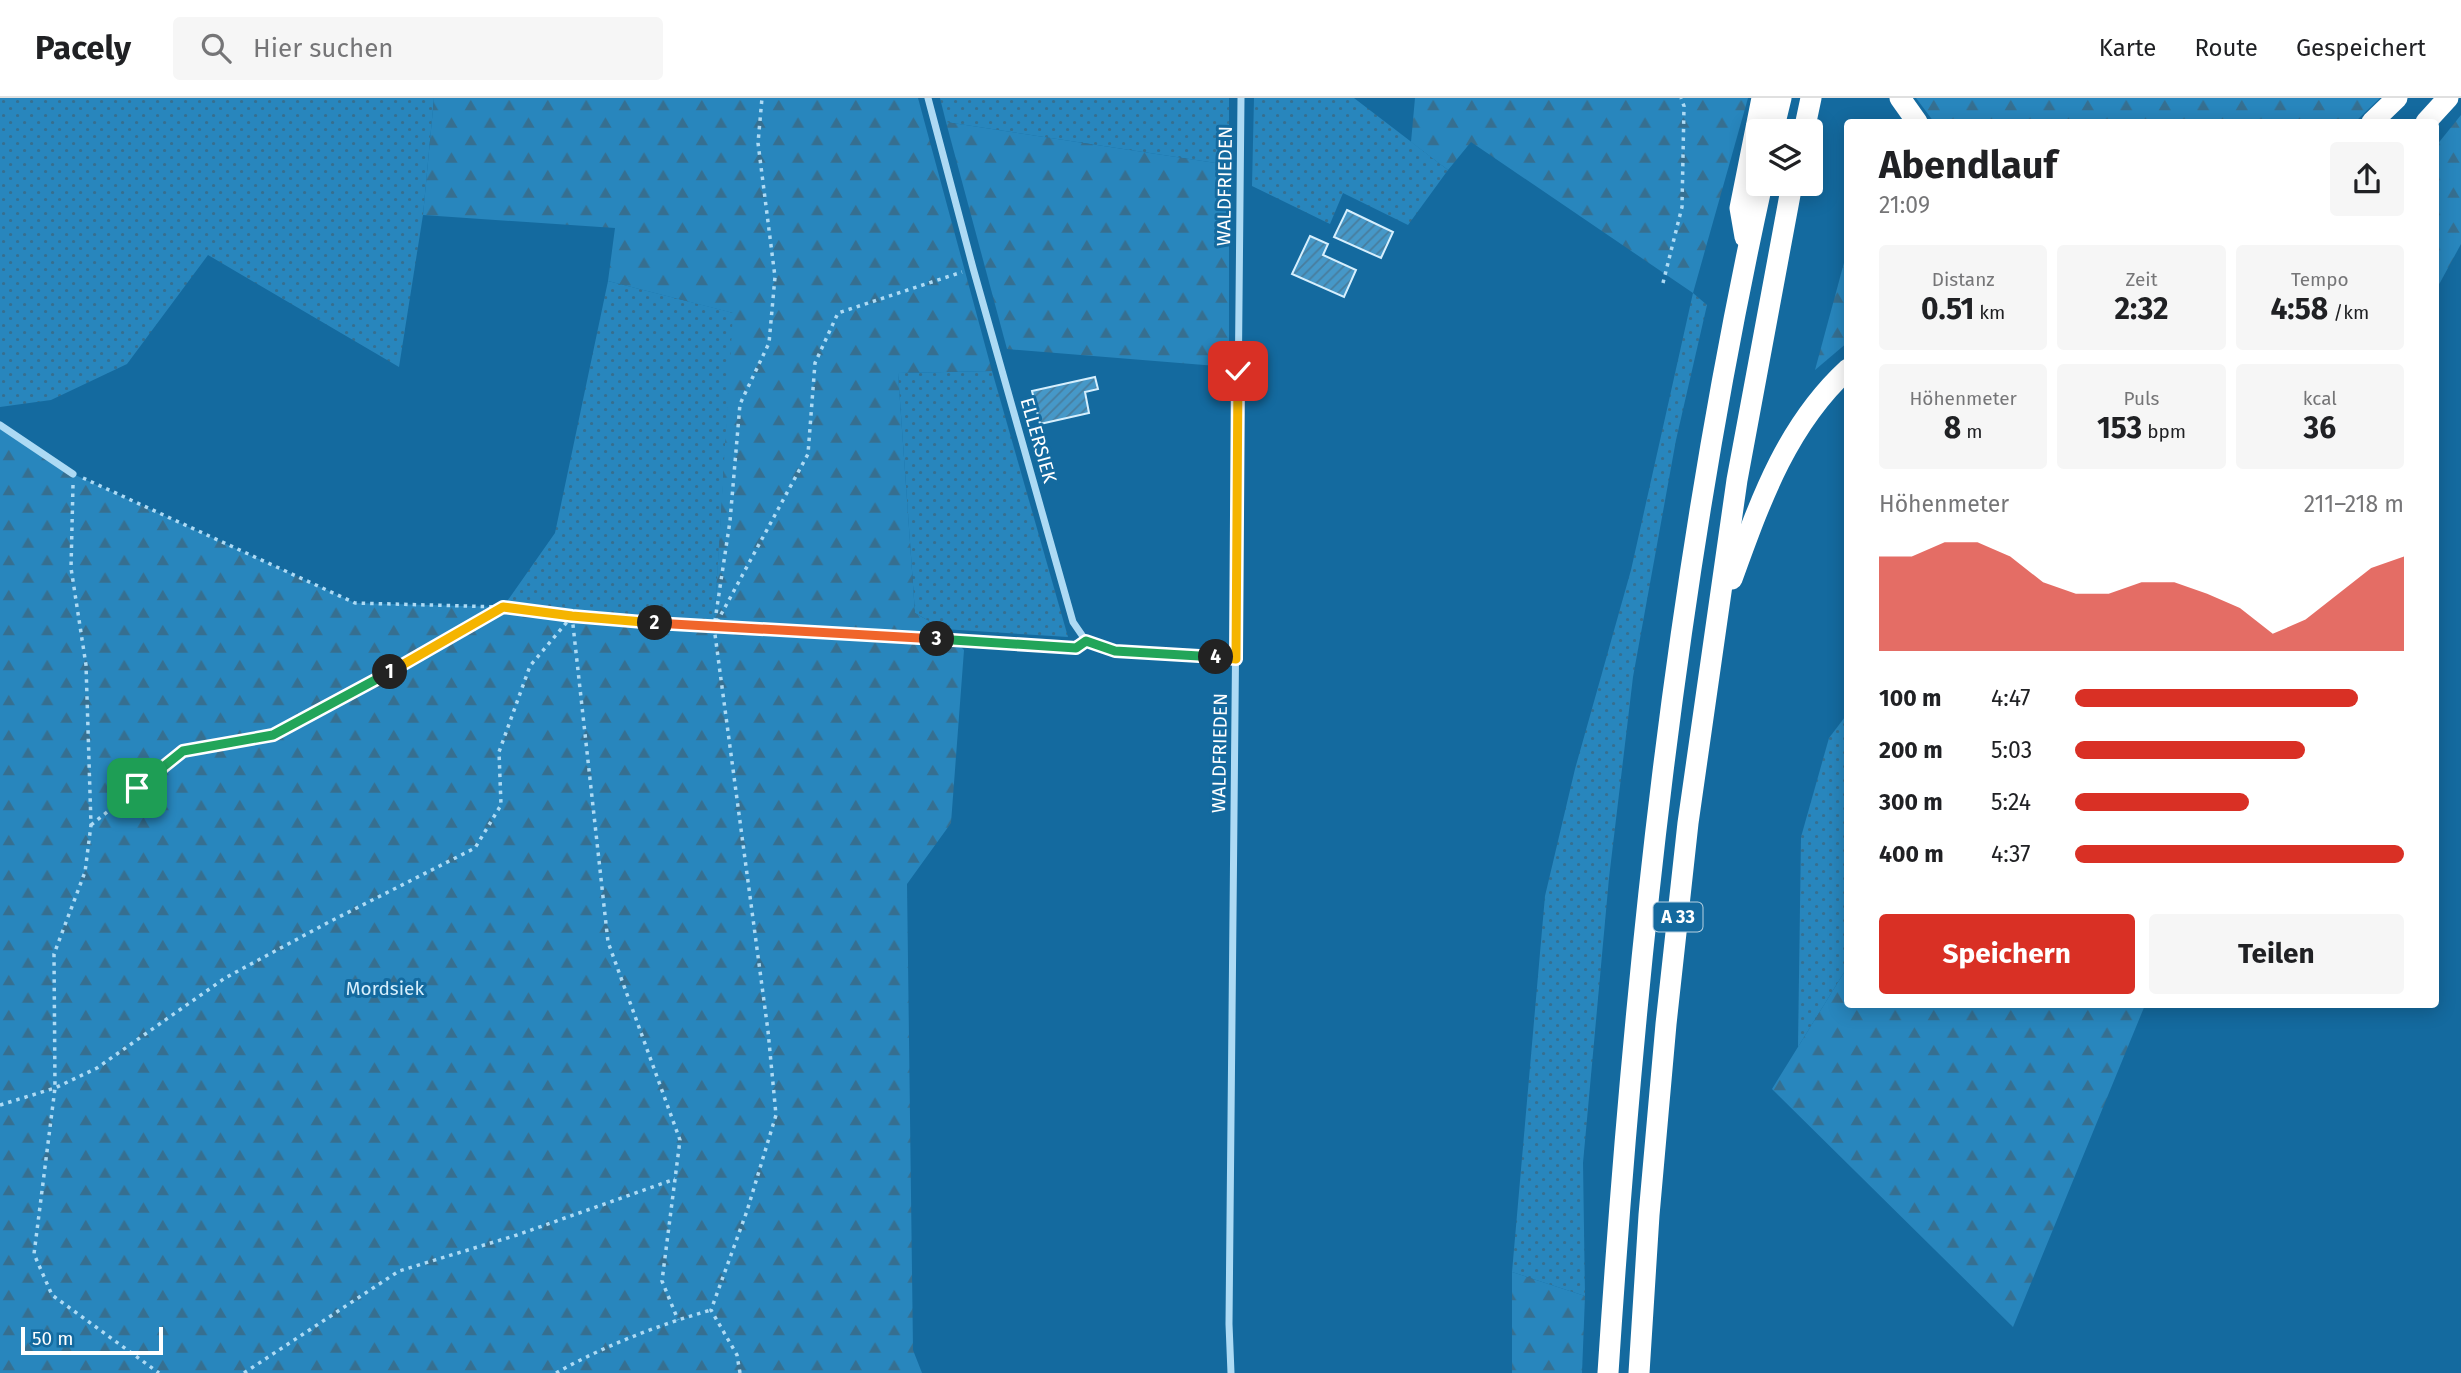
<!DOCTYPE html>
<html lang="de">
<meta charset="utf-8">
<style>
:root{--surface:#fff;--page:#f6f6f6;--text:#202124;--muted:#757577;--line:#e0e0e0;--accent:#d93025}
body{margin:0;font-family:"Fira Sans",sans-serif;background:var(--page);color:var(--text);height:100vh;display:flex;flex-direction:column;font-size:26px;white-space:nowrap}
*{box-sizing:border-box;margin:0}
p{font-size:23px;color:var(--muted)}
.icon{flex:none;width:38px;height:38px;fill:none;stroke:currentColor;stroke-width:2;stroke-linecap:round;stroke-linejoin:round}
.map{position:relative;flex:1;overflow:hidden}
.drawer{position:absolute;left:1844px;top:21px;width:595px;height:889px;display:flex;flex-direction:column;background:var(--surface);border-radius:7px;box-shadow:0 4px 18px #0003}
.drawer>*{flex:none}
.fabs{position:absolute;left:1746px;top:21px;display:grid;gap:14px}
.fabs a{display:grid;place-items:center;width:77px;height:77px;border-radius:7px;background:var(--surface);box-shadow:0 4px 18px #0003;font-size:35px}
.scale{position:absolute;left:21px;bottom:18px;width:142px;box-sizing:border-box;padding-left:7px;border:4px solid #fff;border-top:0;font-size:19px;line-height:24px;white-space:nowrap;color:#fff;-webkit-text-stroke:5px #146a9f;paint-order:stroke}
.pin{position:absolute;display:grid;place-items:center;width:60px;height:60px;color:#fff;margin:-30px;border-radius:14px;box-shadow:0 4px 10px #0006}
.km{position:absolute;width:35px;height:35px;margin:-18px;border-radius:50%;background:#222;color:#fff;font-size:19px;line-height:35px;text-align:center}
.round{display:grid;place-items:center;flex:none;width:74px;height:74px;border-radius:7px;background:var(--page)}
.head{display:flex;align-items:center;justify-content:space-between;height:119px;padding:0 35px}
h1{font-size:38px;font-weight:700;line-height:52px}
.metrics{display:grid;grid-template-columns:repeat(3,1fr);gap:10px;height:119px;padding:7px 35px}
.metrics div{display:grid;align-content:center;border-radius:7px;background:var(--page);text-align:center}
.metrics b{font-size:30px;font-weight:700}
.metrics small{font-size:19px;font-weight:400}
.metrics p{font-size:19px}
.chart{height:196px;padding:14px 35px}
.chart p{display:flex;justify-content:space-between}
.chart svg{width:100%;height:126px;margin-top:7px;fill:var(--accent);opacity:.7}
.button{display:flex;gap:14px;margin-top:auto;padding:14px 35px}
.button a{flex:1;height:80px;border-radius:7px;background:var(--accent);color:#fff;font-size:28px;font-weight:700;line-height:80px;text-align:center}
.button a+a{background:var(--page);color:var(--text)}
ul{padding:0 35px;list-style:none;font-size:23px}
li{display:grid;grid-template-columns:112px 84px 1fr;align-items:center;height:52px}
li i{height:18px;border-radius:9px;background:var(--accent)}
header{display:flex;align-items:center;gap:42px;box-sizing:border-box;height:98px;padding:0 35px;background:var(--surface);border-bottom:2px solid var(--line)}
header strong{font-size:33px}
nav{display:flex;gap:38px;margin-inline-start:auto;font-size:24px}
.search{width:490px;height:63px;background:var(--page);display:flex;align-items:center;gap:18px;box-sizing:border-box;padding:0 24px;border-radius:7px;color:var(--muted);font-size:26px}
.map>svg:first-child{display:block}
.grass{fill:url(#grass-dots)}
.forest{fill:url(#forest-firs)}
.building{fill:url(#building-hatch);stroke:#d6effd;stroke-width:2}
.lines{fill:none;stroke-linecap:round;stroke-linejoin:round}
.path{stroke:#addaf4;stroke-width:3.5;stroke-dasharray:3.5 5;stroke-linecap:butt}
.street{stroke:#addaf4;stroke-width:7}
.highway{stroke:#fff;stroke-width:21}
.split-1-casing{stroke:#fff;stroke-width:14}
.split-2-casing{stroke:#fff;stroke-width:14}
.split-3-casing{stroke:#fff;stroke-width:14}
.split-4-casing{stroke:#fff;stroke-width:14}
.split-5-casing{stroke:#fff;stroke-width:14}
.split-1{stroke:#22a559;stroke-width:9}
.split-2{stroke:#f5b400;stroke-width:9}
.split-3{stroke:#f0652b;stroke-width:9}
.split-4{stroke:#22a559;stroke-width:9}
.split-5{stroke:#f5b400;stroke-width:9}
.labels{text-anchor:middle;stroke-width:6;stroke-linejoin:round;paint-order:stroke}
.shield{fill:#146a9f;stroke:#b8d2e2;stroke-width:2}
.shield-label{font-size:18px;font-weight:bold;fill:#fff}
.street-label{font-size:19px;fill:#fff;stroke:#146a9f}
.park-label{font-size:19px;fill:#d6effd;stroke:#146a9f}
</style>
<header>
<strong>Pacely</strong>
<div class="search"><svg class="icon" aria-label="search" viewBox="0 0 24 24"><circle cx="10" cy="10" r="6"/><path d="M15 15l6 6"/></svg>Hier suchen</div>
<nav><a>Karte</a><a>Route</a><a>Gespeichert</a></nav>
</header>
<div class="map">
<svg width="2461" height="1275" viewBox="0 0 2461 1275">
<defs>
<pattern id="grass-dots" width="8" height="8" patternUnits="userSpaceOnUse" patternTransform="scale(1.75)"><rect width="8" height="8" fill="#2886bd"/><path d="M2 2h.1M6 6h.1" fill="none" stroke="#366f90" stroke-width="1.8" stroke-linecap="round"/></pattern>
<pattern id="forest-firs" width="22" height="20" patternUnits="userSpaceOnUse" patternTransform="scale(1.75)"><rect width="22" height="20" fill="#2886bd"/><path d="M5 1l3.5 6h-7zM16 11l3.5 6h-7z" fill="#366f90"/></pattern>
<pattern id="building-hatch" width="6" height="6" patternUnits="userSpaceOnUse" patternTransform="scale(1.75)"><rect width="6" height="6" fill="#4698c8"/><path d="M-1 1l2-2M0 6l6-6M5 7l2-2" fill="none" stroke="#487d9d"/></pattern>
</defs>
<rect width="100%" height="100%" fill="#146a9f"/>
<!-- grass -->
<g class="grass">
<polygon points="0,0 434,0 423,117 399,269 208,157 127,266 51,302 0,309"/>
<polygon points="940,0 1229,0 1229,67 946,24"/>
<polygon points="1254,0 1354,0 1448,72 1408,127 1343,95 1330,126 1252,88"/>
<polygon points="608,183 734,215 714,529 572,518 503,509 555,435"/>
<polygon points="1693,195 1707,207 1676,342 1633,579 1609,780 1583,1065 1585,1198 1512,1174 1545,798 1575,671 1631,472"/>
<polygon points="992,273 1068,539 943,531 915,515 898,275"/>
<polygon points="1848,615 1848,868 1798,949 1801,739 1829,640"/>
</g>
<!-- forest -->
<g class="forest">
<polygon points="434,0 918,0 992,273 898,275 915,515 943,531 964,552 951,725 907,786 913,1252 922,1275 0,1275 0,327 73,376 355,505 503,509 572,518 714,529 733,215 608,183 615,130 423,117"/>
<polygon points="1415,0 1748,0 1693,195 1471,44 1448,72 1411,44"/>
<polygon points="1916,0 2380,0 2355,24 1934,24"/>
<polygon points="2461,17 2461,146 2436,192 2436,48"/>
<polygon points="946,24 1229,67 1229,269 1007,251"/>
<polygon points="1848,150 1848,244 1815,272"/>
<polygon points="1848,868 1848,906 2145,907 2013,1229 1772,991"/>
<polygon points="1512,1174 1585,1198 1582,1275 1512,1275"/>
</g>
<!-- building -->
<g class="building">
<polygon points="1347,112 1393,134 1381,160 1334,139"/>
<polygon points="1310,138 1328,146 1323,157 1356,172 1344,199 1292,176"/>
<polygon points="1095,279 1098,291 1085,294 1089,315 1040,326 1032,293"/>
</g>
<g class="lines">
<!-- path -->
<g class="path">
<polyline points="1663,185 1682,109 1684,8 1681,0"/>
<polyline points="83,380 355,505 503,509 572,518 714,529 1076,550"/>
<polyline points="73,387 71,470 86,567 91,727 85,774 54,856 55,990 34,1156 52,1197 159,1275"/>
<polyline points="572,518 608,844 680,1042 662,1183 678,1222"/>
<polyline points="717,524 808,356 815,265 838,215 962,174"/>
<polyline points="91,727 183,653 273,637 355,594 502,510"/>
<polyline points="0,1007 55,990 97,970 225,880 329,824 475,750 501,707 499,654 530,568 572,518"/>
<polyline points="244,1275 399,1173 517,1137 675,1081"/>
<path d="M 556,1275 C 604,1248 658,1227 711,1212"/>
<polyline points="740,1275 737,1257 711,1212 747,1113 776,1017 768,933 714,529 730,423 740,306 769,245 775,179 758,45 762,0"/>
</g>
<!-- street -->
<g class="street">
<polyline points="928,0 973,170 1073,524 1086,543 1115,553 1236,560"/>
<polyline points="0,327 73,376"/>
<polyline points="1231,1275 1229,1226 1241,0"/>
</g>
<!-- highway -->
<g class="highway">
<polyline points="1900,0 1917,24"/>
<polyline points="2372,24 2397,0"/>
<polyline points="2426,24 2448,0"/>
<polyline points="1773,33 1781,0"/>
<polyline points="1804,33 1811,0"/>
<polyline points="1745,139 1740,110 1762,0"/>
<path d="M 1732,481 C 1760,404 1786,328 1848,271"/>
<path d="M 1608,1275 C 1634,877 1676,476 1762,86"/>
<polyline points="1639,1275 1649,1117 1666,926 1688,725 1737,382 1792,86"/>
</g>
</g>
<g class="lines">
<defs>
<polyline id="split-1" points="137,690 183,653 273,637 390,574"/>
<polyline id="split-2" points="390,574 503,509 572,518 655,525"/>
<polyline id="split-3" points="655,525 937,541"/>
<polyline id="split-4" points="937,541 1076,550 1086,543 1115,553 1216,559"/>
<polyline id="split-5" points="1216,559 1236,561 1238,273"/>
</defs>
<!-- split-1 casing -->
<use href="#split-1" class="split-1-casing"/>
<!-- split-2 casing -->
<use href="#split-2" class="split-2-casing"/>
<!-- split-3 casing -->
<use href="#split-3" class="split-3-casing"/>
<!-- split-4 casing -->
<use href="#split-4" class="split-4-casing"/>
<!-- split-5 casing -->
<use href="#split-5" class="split-5-casing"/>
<!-- split-1 -->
<use href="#split-1" class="split-1"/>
<!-- split-2 -->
<use href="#split-2" class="split-2"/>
<!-- split-3 -->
<use href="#split-3" class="split-3"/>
<!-- split-4 -->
<use href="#split-4" class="split-4"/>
<!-- split-5 -->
<use href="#split-5" class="split-5"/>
</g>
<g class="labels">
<!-- shield labels -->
<rect class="shield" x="1653.5" y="804.5" width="49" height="29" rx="5"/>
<g class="shield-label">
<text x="1678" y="825">A 33</text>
</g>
<!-- street labels -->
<g class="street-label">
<text transform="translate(1224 88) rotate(-89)" y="7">WALDFRIEDEN</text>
<text transform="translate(1039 342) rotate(74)" y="7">ELLERSIEK</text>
<text transform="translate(1219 655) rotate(-89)" y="7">WALDFRIEDEN</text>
</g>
<!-- park labels -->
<g class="park-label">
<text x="385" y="897">Mordsiek</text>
</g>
</g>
</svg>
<div class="fabs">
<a><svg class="icon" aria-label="layers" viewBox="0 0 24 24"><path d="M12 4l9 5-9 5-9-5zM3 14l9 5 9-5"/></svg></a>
</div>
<div class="scale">50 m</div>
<div class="pin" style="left:137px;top:690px;background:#1e9e55"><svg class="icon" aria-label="arrive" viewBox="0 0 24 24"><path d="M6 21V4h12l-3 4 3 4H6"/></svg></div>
<div class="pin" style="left:1238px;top:273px;background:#d93025"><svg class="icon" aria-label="check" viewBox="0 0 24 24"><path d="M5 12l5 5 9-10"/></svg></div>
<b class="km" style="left:390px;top:574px">1</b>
<b class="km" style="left:655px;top:525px">2</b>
<b class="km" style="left:937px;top:541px">3</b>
<b class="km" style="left:1216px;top:559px">4</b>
<section class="drawer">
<div class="head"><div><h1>Abendlauf</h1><p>21:09</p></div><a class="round"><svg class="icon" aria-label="share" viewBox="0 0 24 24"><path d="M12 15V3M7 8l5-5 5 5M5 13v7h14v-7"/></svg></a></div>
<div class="metrics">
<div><p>Distanz</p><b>0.51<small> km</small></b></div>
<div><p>Zeit</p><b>2:32</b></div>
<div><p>Tempo</p><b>4:58<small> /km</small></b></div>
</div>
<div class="metrics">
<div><p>Höhenmeter</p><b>8<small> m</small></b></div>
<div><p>Puls</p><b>153<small> bpm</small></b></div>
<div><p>kcal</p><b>36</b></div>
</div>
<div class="chart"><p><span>Höhenmeter</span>211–218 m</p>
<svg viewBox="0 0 160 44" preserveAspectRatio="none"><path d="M0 44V11L10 11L20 6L30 6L40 11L50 20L60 24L70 24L80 20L90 20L100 24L110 29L120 38L130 33L140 24L150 15L160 11V44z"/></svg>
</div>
<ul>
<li><b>100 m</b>4:47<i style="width:86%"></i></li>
<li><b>200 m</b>5:03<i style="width:70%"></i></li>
<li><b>300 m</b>5:24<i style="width:53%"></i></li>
<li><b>400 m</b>4:37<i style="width:100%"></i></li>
</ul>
<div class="button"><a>Speichern</a><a>Teilen</a></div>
</section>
</div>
